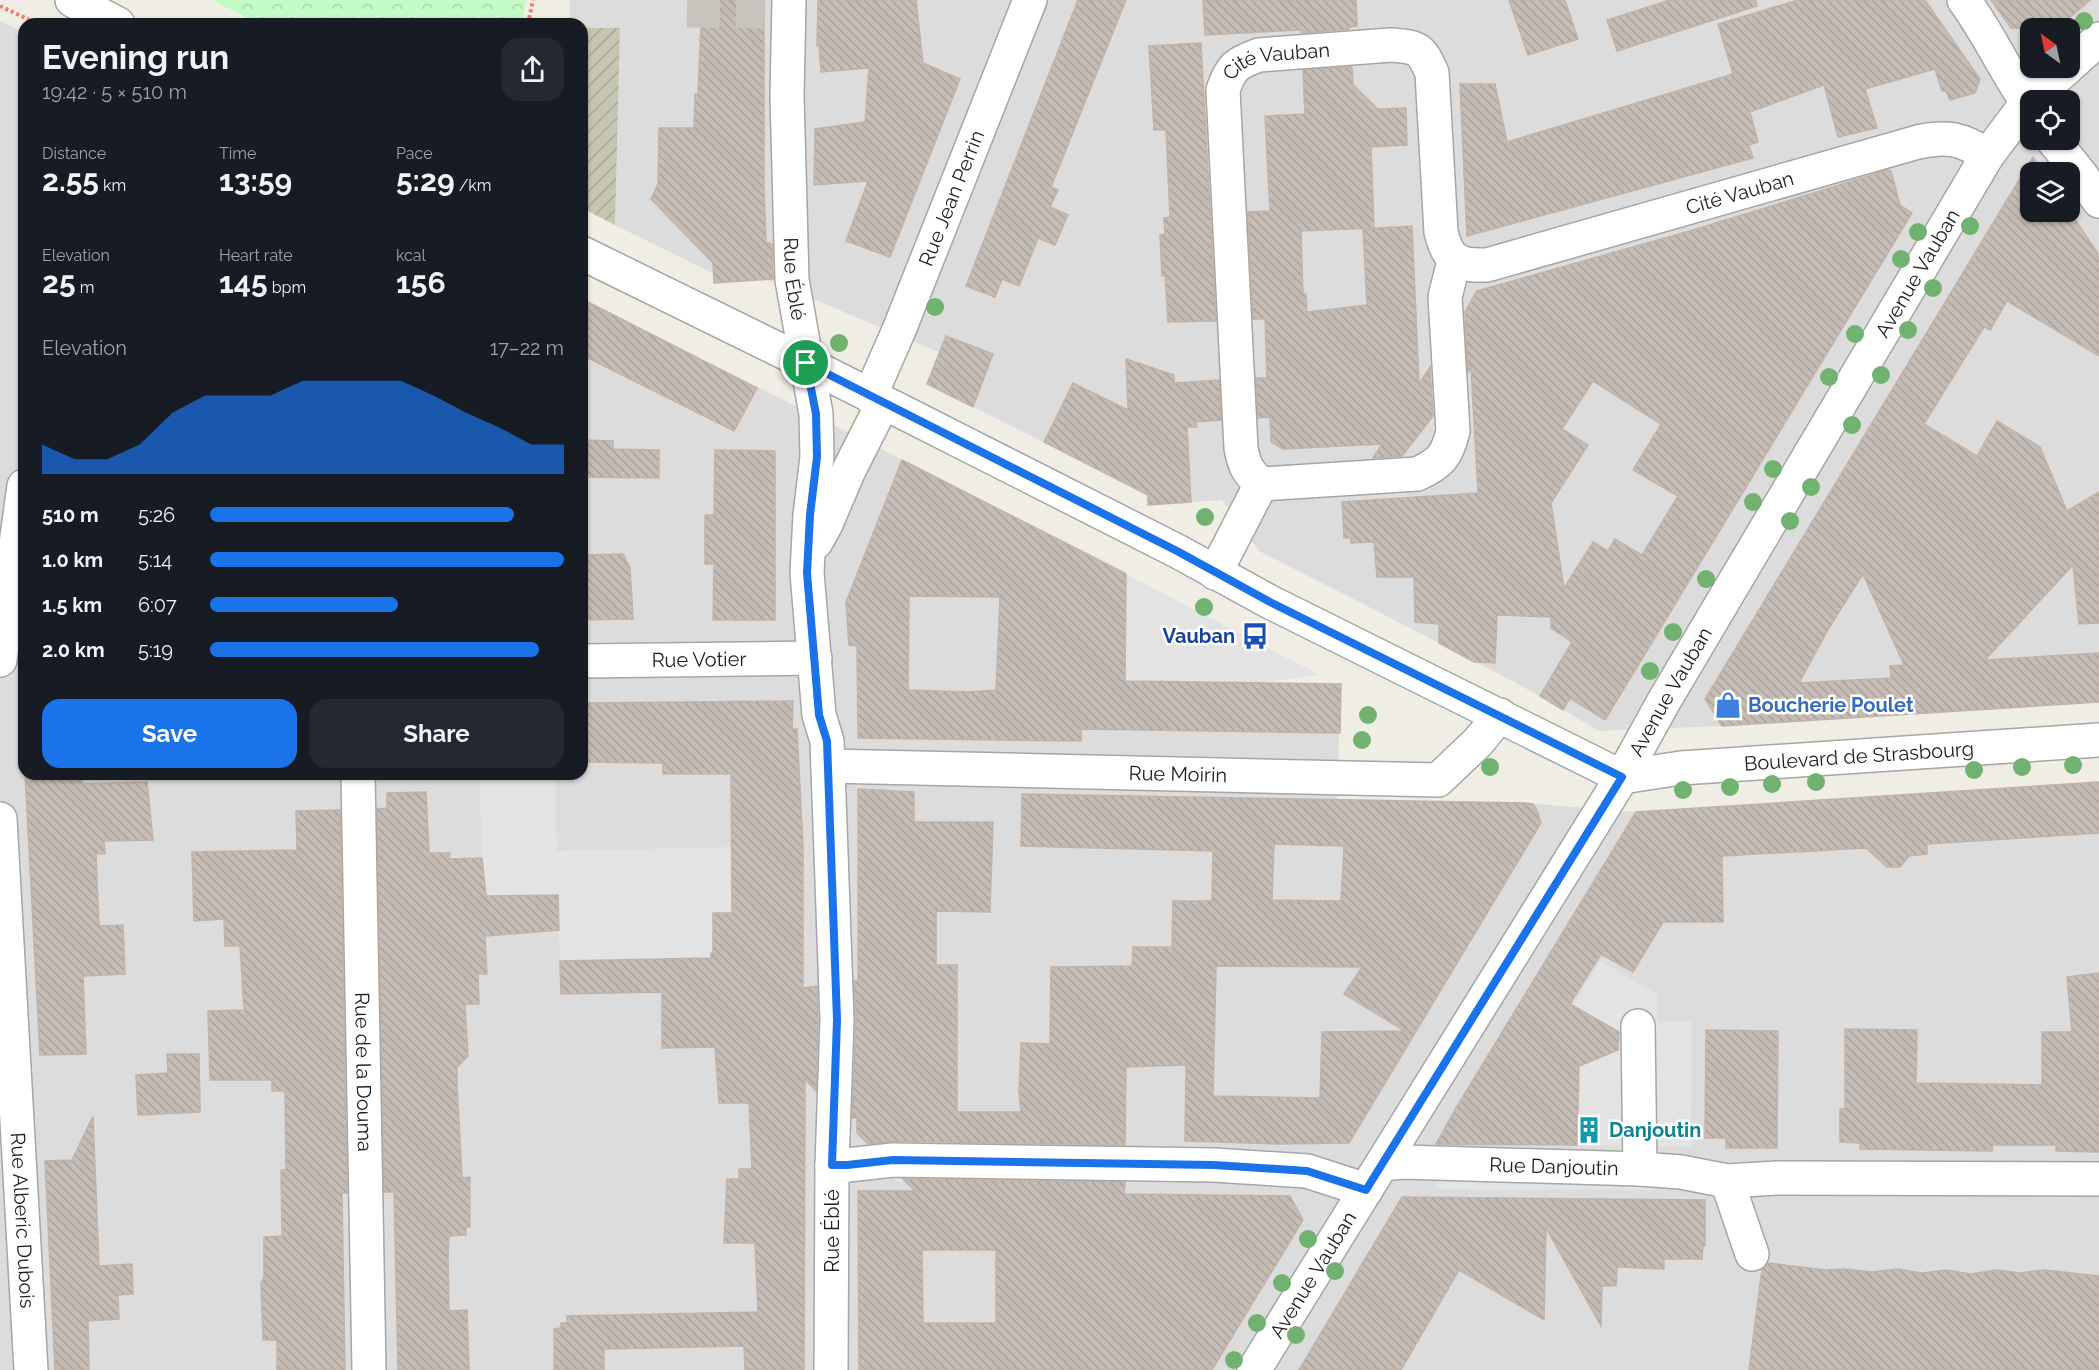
<!DOCTYPE html>
<meta charset="utf-8">
<style>
:root{--surface:#171b24;--page:#242831;--text:#f1f3f6;--muted:#9ea1a6;--accent:#1a73e8}
body{margin:0;font-family:Raleway,sans-serif;background:var(--page);color:var(--text);height:100vh;display:flex;flex-direction:column;font-size:22px;white-space:nowrap}
*{box-sizing:border-box;margin:0}
p{font-size:20px;color:var(--muted)}
.icon{flex:none;width:33px;height:33px;fill:none;stroke:currentColor;stroke-width:2;stroke-linecap:round;stroke-linejoin:round}
.map{position:relative;flex:1;overflow:hidden}
.side{position:absolute;left:18px;top:18px;width:570px;height:762px;display:flex;flex-direction:column;background:var(--surface);border-radius:18px;box-shadow:0 2px 4px #0004}
.side>*{flex:none}
.needle{width:39px;rotate:327deg}
.buttons{position:absolute;left:2020px;top:18px;display:grid;gap:12px}
.buttons a{display:grid;place-items:center;width:60px;height:60px;border-radius:12px;background:var(--surface);box-shadow:0 2px 4px #0004;font-size:30px}
.pin{position:absolute;display:grid;place-items:center;width:51px;height:51px;color:#fff;margin:-26px;border:3px solid #fff;border-radius:50%;box-shadow:0 2px 6px #0007}
.round{display:grid;place-items:center;flex:none;width:63px;height:63px;border-radius:18px;background:var(--page)}
.head{display:flex;align-items:center;justify-content:space-between;height:102px;padding:0 24px}
h1{font-size:33px;font-weight:700;line-height:45px}
.stats{display:grid;grid-template-columns:repeat(3,1fr);gap:9px;height:102px;padding:6px 24px}
.stats div{display:grid;align-content:center}
.stats b{font-size:30px;font-weight:700}
.stats small{font-size:16px;font-weight:400}
.stats p{font-size:16px}
.chart{height:168px;padding:12px 24px}
.chart p{display:flex;justify-content:space-between}
.chart svg{width:100%;height:108px;margin-top:6px;fill:var(--accent);opacity:.7}
.primary-button{display:flex;gap:12px;margin-top:auto;padding:12px 24px}
.primary-button a{flex:1;height:69px;border-radius:18px;background:var(--accent);color:#fff;font-size:24px;font-weight:700;line-height:69px;text-align:center}
.primary-button a+a{background:var(--page);color:var(--text)}
ul{padding:0 24px;list-style:none;font-size:20px}
li{display:grid;grid-template-columns:96px 72px 1fr;align-items:center;height:45px}
li i{height:15px;border-radius:8px;background:var(--accent)}
.map>svg:first-child{display:block}
.residential{fill:#dddcdc;fill-rule:evenodd}
.construction{fill:url(#construction-furrows)}
.park{fill:url(#park-crowns)}
.parking{fill:#e3e3e3}
.building{fill:url(#building-back-hatch);stroke:#c3b3a7;stroke-width:1.5;fill-rule:evenodd}
.lines{fill:none;stroke-linecap:round;stroke-linejoin:round}
.minor-tunnel{stroke:#c6c4bd;stroke-width:33;stroke-dasharray:33 16;stroke-linecap:butt}
.minor-casing{stroke:#a6a6a6;stroke-width:36}
.path{stroke:#fd7669;stroke-width:4;stroke-dasharray:3 3;stroke-linecap:butt}
.minor{stroke:#fff;stroke-width:33}
.tree{fill:#71b270}
.route-casing{stroke:#fff;stroke-width:12}
.route{stroke:#1a73e8;stroke-width:8}
.labels{text-anchor:middle;stroke-width:5;stroke-linejoin:round;paint-order:stroke}
.street-label{font-size:20px;fill:#1f1f1f;stroke:#fff}
.transit-label{font-size:20px;font-weight:bold;fill:#164399;stroke:#fff;text-anchor:end}
.shop-label{font-size:20px;font-weight:bold;fill:#366cbe;stroke:#fff;text-anchor:start}
.culture-label{font-size:20px;font-weight:bold;fill:#0d838f;stroke:#fff;text-anchor:start}
</style>
<div class="map">
<svg width="2099" height="1370" viewBox="0 0 2099 1370">
<defs>
<pattern id="construction-furrows" width="10" height="10" patternUnits="userSpaceOnUse" patternTransform="scale(1.5)"><rect width="10" height="10" fill="#c5c5b1"/><path d="M-1 1l2-2M0 10L10 0M9 11l2-2" fill="none" stroke="#a9a998"/></pattern>
<pattern id="park-crowns" width="20" height="18" patternUnits="userSpaceOnUse" patternTransform="scale(1.5)"><rect width="20" height="18" fill="#c2fbc5"/><path d="M2 6a3 3 0 1 1 6 0M12 15a3 3 0 1 1 6 0" fill="none" stroke="#a6d7a9"/></pattern>
<pattern id="building-back-hatch" width="6" height="6" patternUnits="userSpaceOnUse" patternTransform="scale(1.5)"><rect width="6" height="6" fill="#c5bcb5"/><path d="M-1 5l2 2M0 0l6 6M5-1l2 2" fill="none" stroke="#a9a19b"/></pattern>
</defs>
<rect width="100%" height="100%" fill="#f0ede5"/>
<!-- residential -->
<g class="residential">
<path d="M 570,0 L 2099,0 L 2099,702 L 1722,726 L 1599,731 L 1540,696 L 1461,654 L 1259,551 L 1222,500 L 1148,505 L 1147,494 L 927,384 L 939,352 L 768,280 L 715,283 L 714,274 L 615,225 L 620,28 L 582,28 L 582,24 L 569,24 ZM 2031,28 L 2070,28 L 2070,68 L 2031,68 ZM 2031,100 L 2070,100 L 2070,140 L 2031,140 ZM 2031,172 L 2070,172 L 2070,212 L 2031,212 Z"/>
<polygon points="0,21 24,33 24,774 582,774 582,299 1126,572 1125,681 1341,684 1337,799 1526,803 1636,812 2099,782 2099,1370 0,1370"/>
</g>
<!-- construction -->
<polygon class="construction" points="582,28 620,28 615,225 582,208"/>
<!-- park -->
<polygon class="park" points="212,0 526,0 522,24 259,24"/>
<!-- parking -->
<g class="parking">
<polygon points="1126,574 1320,675 1256,683 1125,681"/>
<polygon points="479,774 555,774 557,851 731,847 732,913 713,913 732,953 711,953 711,958 560,961 557,895 484,896"/>
<polygon points="1600,961 1657,994 1658,1021 1692,1021 1691,1147 1577,1145 1579,1066 1618,1050 1619,1033 1573,1006"/>
<polygon points="895,1171 1214,1173 1214,1183 895,1182"/>
<polygon points="1437,1176 1655,1178 1655,1190 1437,1189"/>
</g>
<!-- building -->
<g class="building">
<polygon points="702,0 764,0 764,189 766,242 772,244 773,279 714,283 713,263 651,199 658,184 659,128 694,128 695,94 698,94"/>
<polygon points="818,0 916,0 923,63 960,79 890,257 846,241 868,181 814,185 815,129 865,122 869,68 821,72 819,45 817,46"/>
<polygon points="1078,0 1126,0 1051,187 1058,190 1050,207 1068,215 1055,245 1038,238 1019,286 1002,279 995,297 966,286"/>
<polygon points="1203,0 1356,0 1357,26 1349,27 1349,29 1301,33 1301,30 1205,35"/>
<polygon points="1509,0 1565,0 1578,39 1528,55"/>
<polygon points="1670,0 1756,0 1757,6 1617,51 1607,20"/>
<polygon points="1798,0 1925,0 1980,79 1975,93 1950,100 1946,91 1942,91 1935,69 1865,89 1877,128 1838,137 1824,85 1750,112 1758,142 1749,145 1753,158 1467,236 1460,84 1495,84 1507,142 1733,74 1718,24"/>
<polygon points="1991,0 2090,0 2058,28 2011,28"/>
<polygon points="1201,43 1216,321 1168,322 1165,275 1162,276 1160,235 1165,234 1164,218 1170,217 1166,130 1154,130 1149,46"/>
<polygon points="1352,67 1353,85 1378,109 1406,108 1407,145 1371,147 1374,228 1301,231 1303,294 1306,294 1307,312 1367,305 1363,229 1412,226 1419,384 1430,367 1433,416 1402,456 1373,458 1382,444 1283,449 1271,442 1270,417 1258,418 1256,378 1267,378 1265,319 1253,319 1248,212 1270,211 1265,116 1305,114 1303,70"/>
<path d="M 2033,157 L 2043,172 L 2031,172 L 2031,212 L 2070,212 L 2099,255 L 2099,356 L 2007,301 L 1990,330 L 1984,327 L 1924,424 L 1977,456 L 1997,421 L 2040,447 L 2067,511 L 2099,492 L 2099,623 L 2079,624 L 2073,565 L 1985,660 L 2099,653 L 2099,702 L 1722,726 L 1705,699 ZM 1863,574 L 1904,665 L 1890,666 L 1891,678 L 1799,683 L 1829,628 Z"/>
<path d="M 1888,170 L 1891,171 L 1900,205 L 1912,213 L 1605,720 L 1570,698 L 1563,710 L 1540,696 L 1572,642 L 1551,628 L 1551,617 L 1497,615 L 1495,663 L 1474,662 L 1439,643 L 1439,624 L 1415,622 L 1414,577 L 1377,577 L 1374,542 L 1351,543 L 1351,538 L 1344,538 L 1342,502 L 1478,493 L 1471,368 L 1468,372 L 1465,312 L 1477,291 L 1693,230 ZM 1593,381 L 1661,424 L 1633,470 L 1678,496 L 1642,555 L 1615,539 L 1608,551 L 1593,542 L 1564,588 L 1551,503 L 1588,445 L 1562,429 Z"/>
<polygon points="582,299 757,388 734,431 582,355"/>
<polygon points="946,336 993,354 973,407 927,384"/>
<polygon points="1126,359 1174,375 1174,383 1219,380 1221,420 1196,422 1197,427 1187,427 1191,502 1148,505 1148,495 1044,442 1073,383 1128,410"/>
<polygon points="582,440 613,441 613,449 659,450 659,478 582,477"/>
<polygon points="715,450 775,451 775,620 713,620 714,564 705,564 705,515 714,515"/>
<path d="M 902,460 L 1126,574 L 1125,681 L 1341,684 L 1340,733 L 1081,729 L 1081,741 L 858,738 L 857,646 L 849,645 L 846,602 ZM 909,596 L 1000,597 L 996,690 L 969,692 L 908,690 Z"/>
<polygon points="623,554 630,568 633,619 582,620 582,555"/>
<polygon points="793,701 792,729 797,729 803,846 803,988 817,986 818,1020 816,1091 805,1079 804,1370 745,1370 744,1346 604,1349 604,1370 554,1370 554,1329 561,1328 561,1323 567,1323 567,1316 758,1312 755,1243 724,1243 727,1179 739,1179 739,1169 752,1169 749,1103 719,1103 715,1047 662,1048 662,992 561,994 560,961 711,958 711,953 713,953 713,913 732,913 731,774 663,774 663,763 582,762 582,703"/>
<polygon points="25,774 81,774 82,784 147,782 153,840 104,841 105,854 96,854 99,926 123,925 125,974 83,976 86,1054 40,1055"/>
<polygon points="2099,782 2099,833 1927,844 1927,854 1909,856 1900,867 1887,867 1866,848 1722,856 1723,922 1663,922 1633,972 1601,954 1570,1004 1619,1032 1618,1050 1579,1066 1577,1145 1436,1144 1456,1108 1636,812"/>
<path d="M 858,789 L 914,792 L 914,822 L 993,822 L 990,912 L 936,911 L 936,965 L 957,965 L 957,1112 L 1021,1112 L 1019,1093 L 1021,1043 L 1050,1044 L 1051,967 L 1132,966 L 1133,947 L 1172,947 L 1173,901 L 1212,901 L 1213,851 L 1021,846 L 1022,794 L 1526,803 L 1533,804 L 1537,810 L 1541,823 L 1349,1143 L 1277,1144 L 1185,1141 L 1186,1065 L 1126,1067 L 1125,1145 L 893,1141 L 868,1144 L 857,1133 L 857,1118 L 852,1118 L 856,1021 L 854,981 L 858,981 ZM 1274,844 L 1344,846 L 1341,901 L 1272,900 ZM 1216,966 L 1362,967 L 1344,994 L 1405,1031 L 1322,1032 L 1320,1098 L 1213,1096 Z"/>
<polygon points="426,792 429,853 450,853 449,859 482,858 486,896 558,895 559,930 485,936 487,974 478,974 479,1004 465,1004 468,1056 457,1067 457,1085 462,1178 470,1177 470,1227 466,1227 466,1235 449,1236 448,1256 449,1311 467,1310 469,1370 398,1370 394,1192 384,1192 377,809 387,808 387,793"/>
<polygon points="340,810 347,1193 342,1193 345,1370 277,1370 277,1340 263,1340 261,1282 262,1282 264,1276 264,1237 282,1236 281,1170 286,1170 285,1091 272,1091 272,1080 210,1080 208,1011 244,1010 240,946 225,946 224,919 194,921 192,852 297,850 296,811"/>
<polygon points="2099,973 2099,1152 2056,1151 2056,1145 1993,1145 1992,1151 1860,1149 1860,1143 1840,1142 1840,1109 1845,1109 1845,1029 1917,1030 1916,1083 2042,1085 2042,1032 2072,1032 2067,977"/>
<polygon points="1706,1030 1778,1031 1777,1148 1726,1148 1726,1138 1705,1138"/>
<polygon points="167,1054 199,1054 200,1112 138,1115 136,1075 168,1073"/>
<polygon points="93,1116 99,1266 132,1264 133,1294 118,1295 119,1319 88,1321 89,1370 55,1370 45,1161 72,1160"/>
<path d="M 903,1179 L 1125,1182 L 1124,1194 L 1290,1196 L 1303,1220 L 1212,1370 L 859,1370 L 858,1191 L 915,1191 ZM 922,1250 L 996,1250 L 996,1323 L 923,1323 Z"/>
<polygon points="1402,1197 1705,1200 1705,1246 1703,1246 1702,1259 1664,1259 1664,1269 1617,1267 1616,1286 1602,1286 1601,1326 1546,1228 1544,1320 1459,1270 1401,1370 1299,1370"/>
<polygon points="1768,1263 1826,1270 1845,1269 1872,1272 1897,1269 1922,1273 1946,1270 1971,1274 1997,1270 2020,1273 2044,1270 2099,1276 2099,1370 1749,1370 1762,1269"/>
</g>
<g class="lines">
<!-- minor-tunnel -->
<polyline class="minor-tunnel" points="687,11 764,12"/>
<defs>
<g id="minor">
<polyline points="72,0 118,24"/>
<path id="s1" d="M 789,0 L 787,96 L 792,280 L 816,414 L 817,457 L 810,515 L 807,573 L 819,715 L 827,741 L 837,1020 L 832,1165 L 831,1370"/>
<path d="M 1964,0 C 1989,34 2006,73 2031,108"/>
<polyline points="2070,65 2099,39"/>
<polyline points="2053,140 2081,175 2099,201"/>
<polyline points="582,253 806,363 1177,551 1270,602 1622,777"/>
<path id="s2" d="M 1454,261 L 1445,297 L 1453,431 C 1447,456 1440,464 1417,474 L 1261,484 C 1248,473 1244,465 1241,448 L 1223,90 C 1231,67 1236,63 1259,55 L 1391,45 C 1419,47 1421,48 1432,73 L 1441,232 C 1448,261 1458,266 1487,265 L 1918,142 C 1947,136 1963,138 1987,156"/>
<path id="s3" d="M 870,396 L 899,330 L 1030,0"/>
<polyline points="816,542 826,524 849,470 883,403"/>
<polyline points="1215,573 1261,484"/>
<polyline points="0,660 24,486"/>
<path id="s4" d="M 582,661 L 815,658"/>
<path id="s5" d="M 828,766 L 1438,780 L 1478,742 L 1500,715"/>
<path id="s6" d="M 358,774 L 369,1370"/>
<path id="s7" d="M 1622,777 L 1681,768 L 2099,740"/>
<path id="s8" d="M 0,819 L 31,1370"/>
<polyline points="1638,1026 1640,1169"/>
<path id="s9" d="M 1382,1164 L 1403,1162 L 1640,1169 L 1681,1172 L 1727,1181 L 1777,1178 L 2099,1179"/>
<polyline points="832,1165 847,1165 893,1160 1214,1165 1307,1171 1366,1190"/>
<polyline points="1727,1181 1752,1254"/>
<path id="s10" d="M 1254,1370 L 1622,777 L 1664,701 L 1987,156 L 2027,103 L 2067,68"/>
</g>
</defs>
<!-- minor casing -->
<use href="#minor" class="minor-casing"/>
<!-- path -->
<g class="path">
<polyline points="0,6 38,24"/>
<polyline points="528,24 533,0"/>
</g>
<!-- minor -->
<use href="#minor" class="minor"/>
</g>
<!-- trees -->
<g class="tree">
<circle cx="2084" cy="21" r="9"/>
<circle cx="1970" cy="226" r="9"/>
<circle cx="1918" cy="232" r="9"/>
<circle cx="1901" cy="259" r="9"/>
<circle cx="1933" cy="288" r="9"/>
<circle cx="935" cy="307" r="9"/>
<circle cx="1908" cy="330" r="9"/>
<circle cx="1855" cy="334" r="9"/>
<circle cx="839" cy="343" r="9"/>
<circle cx="1881" cy="375" r="9"/>
<circle cx="1829" cy="377" r="9"/>
<circle cx="1852" cy="425" r="9"/>
<circle cx="1773" cy="469" r="9"/>
<circle cx="1811" cy="487" r="9"/>
<circle cx="1753" cy="502" r="9"/>
<circle cx="1205" cy="517" r="9"/>
<circle cx="1790" cy="521" r="9"/>
<circle cx="1706" cy="579" r="9"/>
<circle cx="1204" cy="607" r="9"/>
<circle cx="1673" cy="632" r="9"/>
<circle cx="1650" cy="671" r="9"/>
<circle cx="1368" cy="715" r="9"/>
<circle cx="1362" cy="740" r="9"/>
<circle cx="2073" cy="765" r="9"/>
<circle cx="1490" cy="767" r="9"/>
<circle cx="2022" cy="767" r="9"/>
<circle cx="1974" cy="770" r="9"/>
<circle cx="1816" cy="782" r="9"/>
<circle cx="1772" cy="784" r="9"/>
<circle cx="1730" cy="787" r="9"/>
<circle cx="1683" cy="790" r="9"/>
<circle cx="1308" cy="1239" r="9"/>
<circle cx="1335" cy="1271" r="9"/>
<circle cx="1282" cy="1283" r="9"/>
<circle cx="1257" cy="1323" r="9"/>
<circle cx="1296" cy="1335" r="9"/>
<circle cx="1234" cy="1360" r="9"/>
</g>
<g class="lines">
<defs>
<polygon id="route" points="806,363 1177,551 1270,602 1622,777 1366,1190 1307,1171 1214,1165 893,1160 847,1165 832,1165 837,1020 827,741 819,715 807,573 810,515 817,457 816,414"/>
</defs>
<!-- route casing -->
<use href="#route" class="route-casing"/>
<!-- route -->
<use href="#route" class="route"/>
</g>
<!-- icons -->
<defs>
<symbol id="bus-bare" viewBox="-9 -9 18 18"><path d="M-5-6H5V4H4V6H2V4H-2V6H-4V4H-5ZM-3.5-4V0h7V-4ZM-3.5 1.2v1.5H-2V1.2ZM2 1.2v1.5H3.5V1.2Z" fill="#1a4fb4" stroke="#fff" stroke-width="2.5" paint-order="stroke"/></symbol>
<symbol id="shop-bare" viewBox="-9 -9 18 18"><path d="M-5-2.5h2.3a2.7 3.5 0 0 1 5.4 0H5L5.5 6h-11ZM-1.5-2.5h3a1.5 2.3 0 0 0-3 0Z" fill="#3f7fe0" stroke="#fff" stroke-width="2.5" paint-order="stroke"/></symbol>
<symbol id="building-bare" viewBox="-9 -9 18 18"><path d="M-4-6H4V6H1V3H-1V6H-4ZM-2.5-4.3h1.7v1.8h-1.7ZM.8-4.3h1.7v1.8H.8ZM-2.5-1h1.7V.8h-1.7ZM.8-1h1.7V.8H.8Z" fill="#0f9aa8" stroke="#fff" stroke-width="2.5" paint-order="stroke"/></symbol>
</defs>
<g fill-rule="evenodd">
<use href="#bus-bare" x="1236" y="617" width="38" height="38"/>
<use href="#shop-bare" x="1709" y="686" width="38" height="38"/>
<use href="#building-bare" x="1570" y="1111" width="38" height="38"/>
</g>
<g class="labels">
<!-- street labels -->
<g class="street-label">
<text dy="7" stroke="none"><textPath href="#s2" startOffset="856">Cité Vauban</textPath></text>
<text dy="7" stroke="none"><textPath href="#s2" startOffset="1514">Cité Vauban</textPath></text>
<text dy="7" stroke="none"><textPath href="#s3" startOffset="214">Rue Jean Perrin</textPath></text>
<text dy="7" stroke="none"><textPath href="#s10" startOffset="1282">Avenue Vauban</textPath></text>
<text dy="7" stroke="none"><textPath href="#s1" startOffset="279">Rue Éblé</textPath></text>
<text dy="7" stroke="none"><textPath href="#s4" startOffset="117">Rue Votier</textPath></text>
<text dy="7" stroke="none"><textPath href="#s10" startOffset="796">Avenue Vauban</textPath></text>
<text dy="7" stroke="none"><textPath href="#s7" startOffset="238">Boulevard de Strasbourg</textPath></text>
<text dy="7" stroke="none"><textPath href="#s5" startOffset="350">Rue Moirin</textPath></text>
<text dy="7" stroke="none"><textPath href="#s6" startOffset="298">Rue de la Douma</textPath></text>
<text dy="7" stroke="none"><textPath href="#s9" startOffset="172">Rue Danjoutin</textPath></text>
<text dy="7" stroke="none"><textPath href="#s8" startOffset="402">Rue Alberic Dubois</textPath></text>
<text transform="translate(832 1231) rotate(-90)" y="7">Rue Éblé</text>
<text dy="7" stroke="none"><textPath href="#s10" startOffset="112">Avenue Vauban</textPath></text>
</g>
<!-- transit labels -->
<g class="transit-label">
<text x="1235" y="643">Vauban</text>
</g>
<!-- shop labels -->
<g class="shop-label">
<text x="1748" y="712">Boucherie Poulet</text>
</g>
<!-- culture labels -->
<g class="culture-label">
<text x="1609" y="1137">Danjoutin</text>
</g>
</g>
</svg>
<div class="buttons">
<a><svg class="needle" viewBox="-14 -14 28 28"><path d="M0-13l5 13h-10z" fill="#e53935"/><path d="M0 13l5-13h-10z" fill="#9ea1a6"/></svg></a>
<a><svg class="icon" aria-label="locate" viewBox="0 0 24 24"><circle cx="12" cy="12" r="6"/><path d="M12 2v4M12 18v4M2 12h4M18 12h4"/></svg></a>
<a><svg class="icon" aria-label="layers" viewBox="0 0 24 24"><path d="M12 4l9 5-9 5-9-5zM3 14l9 5 9-5"/></svg></a>
</div>
<div class="pin" style="left:806px;top:363px;background:#1e9e55"><svg class="icon" aria-label="arrive" viewBox="0 0 24 24"><path d="M6 21V4h12l-3 4 3 4H6"/></svg></div>
<section class="side">
<div class="head"><div><h1>Evening run</h1><p>19:42 · 5 × 510 m</p></div><a class="round"><svg class="icon" aria-label="share" viewBox="0 0 24 24"><path d="M12 15V3M7 8l5-5 5 5M5 13v7h14v-7"/></svg></a></div>
<div class="stats">
<div><p>Distance</p><b>2.55<small> km</small></b></div>
<div><p>Time</p><b>13:59</b></div>
<div><p>Pace</p><b>5:29<small> /km</small></b></div>
</div>
<div class="stats">
<div><p>Elevation</p><b>25<small> m</small></b></div>
<div><p>Heart rate</p><b>145<small> bpm</small></b></div>
<div><p>kcal</p><b>156</b></div>
</div>
<div class="chart"><p><span>Elevation</span>17–22 m</p>
<svg viewBox="0 0 160 44" preserveAspectRatio="none"><path d="M0 44V32L10 38L20 38L30 32L40 19L50 12L60 12L70 12L80 6L90 6L100 6L110 6L120 12L130 19L140 25L150 32L160 32V44z"/></svg>
</div>
<ul>
<li><b>510 m</b>5:26<i style="width:86%"></i></li>
<li><b>1.0 km</b>5:14<i style="width:100%"></i></li>
<li><b>1.5 km</b>6:07<i style="width:53%"></i></li>
<li><b>2.0 km</b>5:19<i style="width:93%"></i></li>
</ul>
<div class="primary-button"><a>Save</a><a>Share</a></div>
</section>
</div>
